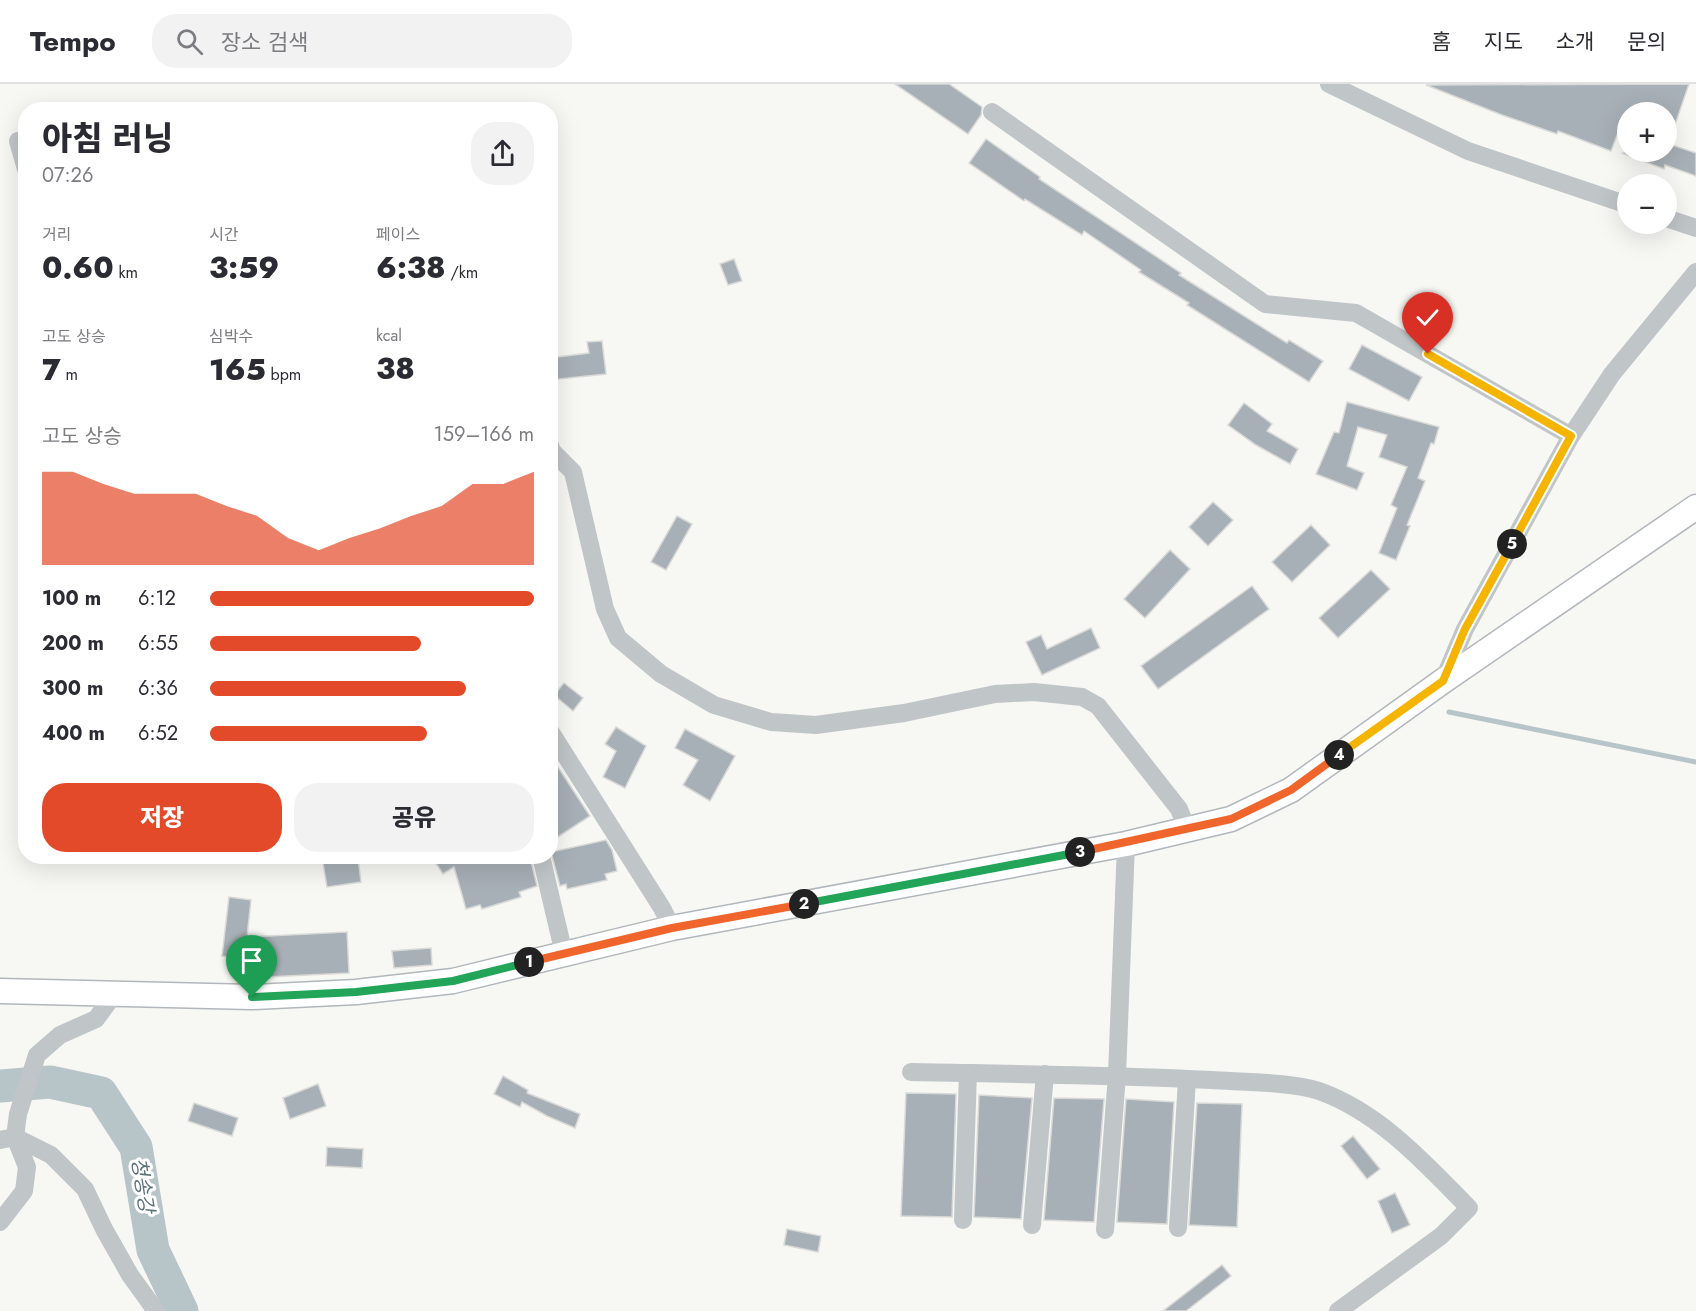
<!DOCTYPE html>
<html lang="ko">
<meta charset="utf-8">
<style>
:root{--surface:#fff;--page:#f2f2f3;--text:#2b2b33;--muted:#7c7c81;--line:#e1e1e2;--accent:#e34a29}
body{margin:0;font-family:Jost,"Noto Sans KR",sans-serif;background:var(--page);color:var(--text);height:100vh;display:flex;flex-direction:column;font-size:22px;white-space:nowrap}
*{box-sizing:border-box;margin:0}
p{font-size:20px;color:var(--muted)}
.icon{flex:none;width:33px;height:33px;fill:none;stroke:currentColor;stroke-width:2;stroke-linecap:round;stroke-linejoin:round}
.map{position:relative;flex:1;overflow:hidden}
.panel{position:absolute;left:18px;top:18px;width:540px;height:762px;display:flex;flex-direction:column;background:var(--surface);border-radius:24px;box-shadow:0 6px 24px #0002}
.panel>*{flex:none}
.buttons{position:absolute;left:1617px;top:18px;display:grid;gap:12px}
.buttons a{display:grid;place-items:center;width:60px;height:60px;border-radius:50%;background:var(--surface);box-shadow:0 6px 24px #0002;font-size:30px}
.pin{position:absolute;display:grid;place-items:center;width:51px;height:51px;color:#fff;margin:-62px -26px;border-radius:50% 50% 50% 0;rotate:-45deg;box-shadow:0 0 6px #0007}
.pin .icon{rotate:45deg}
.km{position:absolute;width:30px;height:30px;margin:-15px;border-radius:50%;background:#222;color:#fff;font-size:16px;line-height:30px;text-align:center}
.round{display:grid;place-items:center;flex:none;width:63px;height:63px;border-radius:24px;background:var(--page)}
.summary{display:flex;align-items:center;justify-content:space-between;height:102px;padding:0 24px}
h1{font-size:33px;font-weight:800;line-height:45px}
.figures{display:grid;grid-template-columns:repeat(3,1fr);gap:9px;height:102px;padding:6px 24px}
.figures div{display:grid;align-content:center}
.figures b{font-size:30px;font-weight:800}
.figures small{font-size:16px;font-weight:400}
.figures p{font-size:16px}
.chart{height:168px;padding:12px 24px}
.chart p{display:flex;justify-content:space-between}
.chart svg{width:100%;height:108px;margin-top:6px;fill:var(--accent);opacity:.7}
.button{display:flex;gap:12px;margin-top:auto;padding:12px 24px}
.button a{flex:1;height:69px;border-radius:24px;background:var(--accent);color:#fff;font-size:24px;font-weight:800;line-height:69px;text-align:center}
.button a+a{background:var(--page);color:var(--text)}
ul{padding:0 24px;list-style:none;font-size:20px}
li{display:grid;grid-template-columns:96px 72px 1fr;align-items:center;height:45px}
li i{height:15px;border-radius:8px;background:var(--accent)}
header{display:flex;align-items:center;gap:36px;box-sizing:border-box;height:84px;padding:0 30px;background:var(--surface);border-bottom:2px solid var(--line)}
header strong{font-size:28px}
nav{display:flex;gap:33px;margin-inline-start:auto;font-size:21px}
.search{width:420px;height:54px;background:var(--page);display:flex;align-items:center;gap:15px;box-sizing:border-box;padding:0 21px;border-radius:24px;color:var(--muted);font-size:22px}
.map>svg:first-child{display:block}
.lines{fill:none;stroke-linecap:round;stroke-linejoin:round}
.stream{stroke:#b7c5c8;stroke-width:5}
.river{stroke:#b7c5c8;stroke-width:33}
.building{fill:#a7b0b6;stroke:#d9d9d7;stroke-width:1.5}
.major-casing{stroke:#b2b7bb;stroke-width:27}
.minor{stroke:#c0c5c8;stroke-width:18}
.major{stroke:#fff;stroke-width:24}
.split-1-casing{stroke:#fff;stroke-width:12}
.split-2-casing{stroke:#fff;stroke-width:12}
.split-3-casing{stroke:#fff;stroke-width:12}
.split-4-casing{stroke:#fff;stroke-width:12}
.split-5-casing{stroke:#fff;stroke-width:12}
.split-6-casing{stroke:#fff;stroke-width:12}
.split-1{stroke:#22a559;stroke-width:8}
.split-2{stroke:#f0652b;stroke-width:8}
.split-3{stroke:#22a559;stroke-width:8}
.split-4{stroke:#f0652b;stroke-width:8}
.split-5{stroke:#f5b400;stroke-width:8}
.split-6{stroke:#f5b400;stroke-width:8}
.labels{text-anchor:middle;stroke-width:6;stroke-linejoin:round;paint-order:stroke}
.water-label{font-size:20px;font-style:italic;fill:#5d747a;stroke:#fff}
</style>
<header>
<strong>Tempo</strong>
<div class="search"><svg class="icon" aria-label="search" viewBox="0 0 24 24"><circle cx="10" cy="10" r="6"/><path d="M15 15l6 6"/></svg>장소 검색</div>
<nav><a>홈</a><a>지도</a><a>소개</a><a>문의</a></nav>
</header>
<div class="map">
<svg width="1696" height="1227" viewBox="0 0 1696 1227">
<rect width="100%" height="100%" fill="#f7f7f4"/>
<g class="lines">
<!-- stream -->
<polyline class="stream" points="1449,628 1696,678"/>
<!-- river -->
<polyline class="river" points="0,1002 50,998 101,1009 136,1063 153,1166 182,1227"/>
</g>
<!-- building -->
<g class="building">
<polygon points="895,0 949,0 982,23 981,31 968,50"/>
<polygon points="1689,0 1669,58 1666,58 1666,28 1626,28 1611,67 1558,47 1557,50 1502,31 1426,1"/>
<polygon points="986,55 1040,93 1039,95 1181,189 1179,191 1287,259 1289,256 1323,277 1309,298 1187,221 1189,219 1139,188 1141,186 1084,147 1082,151 1025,115 1024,117 969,79"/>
<polygon points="1666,59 1696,69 1696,92 1665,81 1664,85 1622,69 1666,68"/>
<polygon points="734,175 742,197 728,201 720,180"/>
<polygon points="602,257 606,290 550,296 550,274 589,269 587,258"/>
<polygon points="1362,261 1422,293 1409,317 1349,285"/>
<polygon points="1347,318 1439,343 1434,360 1431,359 1418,394 1425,397 1407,441 1410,442 1396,476 1379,469 1397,424 1391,421 1407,383 1379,373 1387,351 1358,343 1347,382 1364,389 1357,406 1316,390 1334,348 1339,349"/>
<polygon points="1244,319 1272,340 1267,347 1298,365 1290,380 1256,361 1228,341"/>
<polygon points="1213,418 1233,436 1208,462 1189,443"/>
<polygon points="677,432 692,440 666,486 651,478"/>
<polygon points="1311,441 1330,461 1292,498 1272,478"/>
<polygon points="1170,466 1190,485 1145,534 1124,515"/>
<polygon points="1371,486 1390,505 1338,554 1319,534"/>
<polygon points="1252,502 1269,525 1158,605 1141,582"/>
<polygon points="1091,544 1100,564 1042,591 1026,558 1041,551 1047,565"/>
<polygon points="564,599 583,614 573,627 554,611"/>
<polygon points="616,643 646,662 625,704 603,693 616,667 605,660"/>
<polygon points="685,645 735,672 710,717 683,701 698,676 675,664"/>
<polygon points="550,671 590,732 550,758"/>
<polygon points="606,756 612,766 617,787 605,790 607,796 567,805 566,800 560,802 551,768"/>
<polygon points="431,772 529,772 527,774 530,773 537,802 519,808 521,813 482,825 480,821 466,825 454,783 443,790"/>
<polygon points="358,774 361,798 327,803 323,779"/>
<polygon points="229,813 251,816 247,853 347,848 349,889 266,893 266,877 222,872"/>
<polygon points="431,864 432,881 394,884 392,867"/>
<polygon points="503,992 528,1006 527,1009 580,1030 575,1044 547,1032 522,1018 520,1023 494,1010"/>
<polygon points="318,1000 326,1022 290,1035 283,1014"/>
<polygon points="906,1009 956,1010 952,1133 901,1132"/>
<polygon points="979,1011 1032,1014 1021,1135 974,1133"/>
<polygon points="1054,1014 1104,1015 1094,1138 1044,1136"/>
<polygon points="1126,1015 1174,1018 1167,1140 1117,1138"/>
<polygon points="194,1019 238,1034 232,1052 188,1037"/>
<polygon points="1197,1019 1242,1020 1237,1143 1189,1141"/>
<polygon points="1353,1052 1380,1085 1367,1095 1341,1062"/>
<polygon points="327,1063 363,1065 362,1084 326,1082"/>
<polygon points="1395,1109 1410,1141 1392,1149 1378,1117"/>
<polygon points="787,1145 821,1152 818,1168 784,1161"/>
<polygon points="1222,1181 1231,1192 1186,1227 1163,1227"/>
</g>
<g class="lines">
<defs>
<polyline id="major" points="0,907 252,913 356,908 453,897 672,844 1126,760 1231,735 1291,706 1443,597 1696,423"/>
</defs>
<!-- major casing -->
<use href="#major" class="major-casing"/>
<!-- minor -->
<g class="minor">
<polyline points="1329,0 1468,67 1628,121"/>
<polyline points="992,28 1265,220 1356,229 1571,352"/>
<polyline points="18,57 26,85"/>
<polyline points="1666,134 1696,144"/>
<polyline points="550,361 552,367 573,388 605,525 618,554 661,590 714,621 771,638 816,641 904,629 995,610 1034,608 1082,613 1098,622 1179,725 1187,745"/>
<polyline points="1443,597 1465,545 1571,352 1612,290 1696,188"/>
<polyline points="550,647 662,824 672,844"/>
<polyline points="541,772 564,870"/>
<path d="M 911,988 C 1011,990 1111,991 1211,996 C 1240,998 1293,998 1319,1007 C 1379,1028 1426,1080 1469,1124 L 1441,1152 L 1338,1227"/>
<polyline points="0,1056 15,1053 51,1071 85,1105 104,1145 130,1191 156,1227"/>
<polyline points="963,1136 968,989"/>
<polyline points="0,1138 24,1107 27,1083 15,1053 18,1030 37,971 60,951 96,935 115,909"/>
<polyline points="1032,1141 1045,990"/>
<polyline points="1178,1144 1187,995"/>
<polyline points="1105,1146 1117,991 1126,760"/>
</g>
<!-- major -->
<use href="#major" class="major"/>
</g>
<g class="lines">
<defs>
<polyline id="split-1" points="252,913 356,908 453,897 529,878"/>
<polyline id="split-2" points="529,878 672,844 804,820"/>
<polyline id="split-3" points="804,820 1080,768"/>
<polyline id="split-4" points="1080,768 1231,735 1291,706 1339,671"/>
<polyline id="split-5" points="1339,671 1443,597 1465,545 1512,460"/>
<polyline id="split-6" points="1428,270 1571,352 1512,460"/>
</defs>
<!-- split-1 casing -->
<use href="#split-1" class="split-1-casing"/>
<!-- split-2 casing -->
<use href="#split-2" class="split-2-casing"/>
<!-- split-3 casing -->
<use href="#split-3" class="split-3-casing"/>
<!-- split-4 casing -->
<use href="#split-4" class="split-4-casing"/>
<!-- split-5 casing -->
<use href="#split-5" class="split-5-casing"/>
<!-- split-6 casing -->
<use href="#split-6" class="split-6-casing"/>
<!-- split-1 -->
<use href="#split-1" class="split-1"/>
<!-- split-2 -->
<use href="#split-2" class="split-2"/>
<!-- split-3 -->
<use href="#split-3" class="split-3"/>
<!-- split-4 -->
<use href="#split-4" class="split-4"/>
<!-- split-5 -->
<use href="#split-5" class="split-5"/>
<!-- split-6 -->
<use href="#split-6" class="split-6"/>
</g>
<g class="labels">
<!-- water labels -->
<g class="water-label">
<text transform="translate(143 1101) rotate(81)" y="7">청송강</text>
</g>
</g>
</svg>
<div class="buttons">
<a>+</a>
<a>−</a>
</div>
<div class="pin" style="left:252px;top:913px;background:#1e9e55"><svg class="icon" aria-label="arrive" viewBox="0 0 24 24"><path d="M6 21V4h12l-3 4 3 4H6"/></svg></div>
<div class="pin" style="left:1428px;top:270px;background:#d93025"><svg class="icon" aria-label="check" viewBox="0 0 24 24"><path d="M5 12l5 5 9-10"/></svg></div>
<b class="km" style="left:529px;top:878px">1</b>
<b class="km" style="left:804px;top:820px">2</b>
<b class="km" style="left:1080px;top:768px">3</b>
<b class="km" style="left:1339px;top:671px">4</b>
<b class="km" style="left:1512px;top:460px">5</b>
<section class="panel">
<div class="summary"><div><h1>아침 러닝</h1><p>07:26</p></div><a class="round"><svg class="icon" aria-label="share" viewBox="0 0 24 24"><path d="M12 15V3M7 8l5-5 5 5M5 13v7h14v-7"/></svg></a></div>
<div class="figures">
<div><p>거리</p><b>0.60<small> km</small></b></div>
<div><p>시간</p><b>3:59</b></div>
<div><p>페이스</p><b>6:38<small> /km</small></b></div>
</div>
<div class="figures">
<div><p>고도 상승</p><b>7<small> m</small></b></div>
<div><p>심박수</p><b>165<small> bpm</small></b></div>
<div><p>kcal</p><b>38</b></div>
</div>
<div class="chart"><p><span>고도 상승</span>159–166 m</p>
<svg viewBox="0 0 160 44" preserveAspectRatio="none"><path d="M0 44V6L10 6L20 11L30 15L40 15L50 15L60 20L70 24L80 33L90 38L100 33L110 29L120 24L130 20L140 11L150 11L160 6V44z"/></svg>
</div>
<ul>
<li><b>100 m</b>6:12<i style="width:100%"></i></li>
<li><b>200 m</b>6:55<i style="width:65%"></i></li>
<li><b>300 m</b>6:36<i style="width:79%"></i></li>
<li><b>400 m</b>6:52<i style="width:67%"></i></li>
</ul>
<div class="button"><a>저장</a><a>공유</a></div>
</section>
</div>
